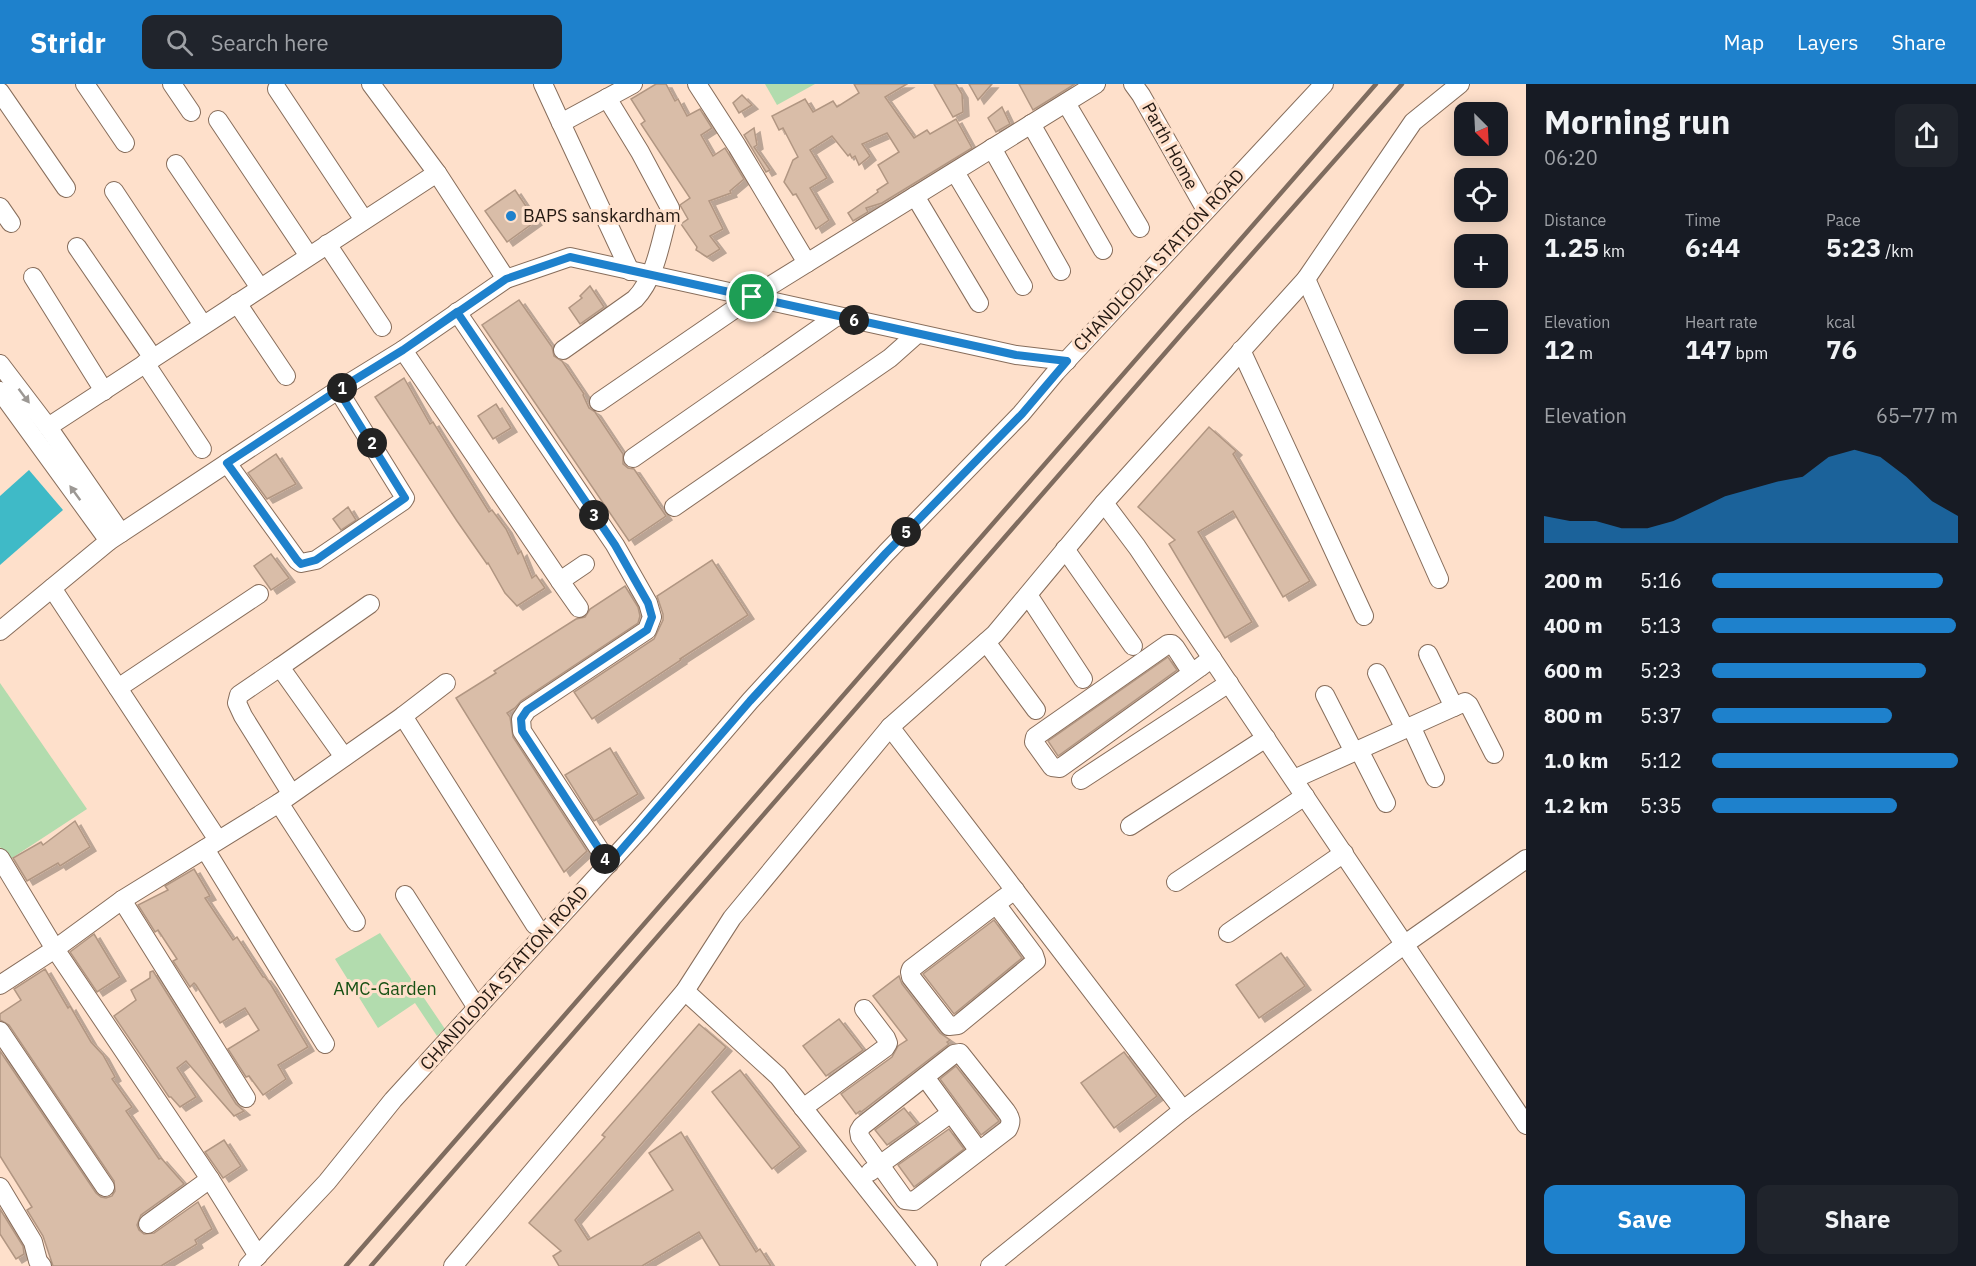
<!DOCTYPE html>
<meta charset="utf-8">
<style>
:root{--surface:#171b24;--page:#20242c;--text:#f1f3f6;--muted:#9ea1a6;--accent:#1e81cc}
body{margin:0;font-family:"IBM Plex Sans",sans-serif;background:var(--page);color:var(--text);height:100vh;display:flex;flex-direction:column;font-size:22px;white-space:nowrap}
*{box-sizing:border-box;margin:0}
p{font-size:20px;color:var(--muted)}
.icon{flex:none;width:33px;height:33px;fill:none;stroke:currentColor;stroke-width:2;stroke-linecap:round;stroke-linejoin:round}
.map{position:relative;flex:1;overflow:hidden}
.panel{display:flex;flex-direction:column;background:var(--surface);width:450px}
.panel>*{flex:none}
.needle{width:39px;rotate:156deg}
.buttons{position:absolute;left:1454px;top:18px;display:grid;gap:12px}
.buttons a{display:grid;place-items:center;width:54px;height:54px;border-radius:12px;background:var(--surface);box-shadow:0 3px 15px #0003;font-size:30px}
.pin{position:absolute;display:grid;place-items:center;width:51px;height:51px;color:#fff;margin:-26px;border:3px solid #fff;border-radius:50%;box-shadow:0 2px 6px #0007}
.km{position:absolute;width:30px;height:30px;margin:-15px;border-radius:50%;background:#222;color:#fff;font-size:16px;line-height:30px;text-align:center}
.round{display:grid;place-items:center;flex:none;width:63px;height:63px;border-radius:12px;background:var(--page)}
.summary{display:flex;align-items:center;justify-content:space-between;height:102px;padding:0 18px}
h1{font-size:33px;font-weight:700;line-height:45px}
.stats{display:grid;grid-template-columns:repeat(3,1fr);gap:9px;height:102px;padding:6px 18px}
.stats div{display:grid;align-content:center}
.stats b{font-size:26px;font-weight:700}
.stats small{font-size:16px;font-weight:400}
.stats p{font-size:16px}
.chart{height:168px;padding:12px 18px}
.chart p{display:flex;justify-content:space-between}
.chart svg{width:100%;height:108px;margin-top:6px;fill:var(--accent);opacity:.7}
.cta{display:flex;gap:12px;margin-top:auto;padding:12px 18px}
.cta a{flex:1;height:69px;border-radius:12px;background:var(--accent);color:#fff;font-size:24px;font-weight:700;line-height:69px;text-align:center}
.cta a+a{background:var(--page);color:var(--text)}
ul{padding:0 18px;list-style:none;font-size:20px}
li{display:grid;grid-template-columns:96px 72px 1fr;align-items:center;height:45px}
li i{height:15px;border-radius:8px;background:var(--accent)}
header{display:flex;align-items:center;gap:36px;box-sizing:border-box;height:84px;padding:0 30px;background:var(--accent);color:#fff}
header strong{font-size:28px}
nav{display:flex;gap:33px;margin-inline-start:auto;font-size:21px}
.search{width:420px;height:54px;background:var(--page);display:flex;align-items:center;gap:15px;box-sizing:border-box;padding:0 21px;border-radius:12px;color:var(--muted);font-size:22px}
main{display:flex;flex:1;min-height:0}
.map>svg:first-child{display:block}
.green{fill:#b2dcae}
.water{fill:#3fbac7}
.building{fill:#d9bda8;stroke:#b19682;stroke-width:1.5;filter:url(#shadow)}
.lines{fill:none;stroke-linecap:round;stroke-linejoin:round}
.minor-casing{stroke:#876d5b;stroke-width:20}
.minor{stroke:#fff;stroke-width:18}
.rail{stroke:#7f6c5f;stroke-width:4.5}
.oneway{fill:#9c9894}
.route-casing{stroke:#fff;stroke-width:12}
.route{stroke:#1e81cc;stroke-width:8}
.poi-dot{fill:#1e81cc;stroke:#fee0cb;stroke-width:2}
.labels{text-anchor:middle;stroke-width:6;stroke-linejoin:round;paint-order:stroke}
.street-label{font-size:18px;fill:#241912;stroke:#fee0cb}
.poi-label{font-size:18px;fill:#241912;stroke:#fee0cb;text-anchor:start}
.park-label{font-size:18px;fill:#165013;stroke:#fee0cb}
</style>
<header>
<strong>Stridr</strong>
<div class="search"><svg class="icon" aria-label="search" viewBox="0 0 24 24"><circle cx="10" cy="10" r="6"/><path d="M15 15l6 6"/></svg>Search here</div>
<nav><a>Map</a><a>Layers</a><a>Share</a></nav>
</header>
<main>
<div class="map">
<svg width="1526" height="1182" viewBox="0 0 1526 1182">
<defs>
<filter id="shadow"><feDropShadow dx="6" dy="4" stdDeviation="0" flood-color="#0004"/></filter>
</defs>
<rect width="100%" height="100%" fill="#fee0cb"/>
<!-- green -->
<g class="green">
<polygon points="765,0 815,0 777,21"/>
<polygon points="0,599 87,725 9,776 0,763"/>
<polygon points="380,849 445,945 437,952 415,919 378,944 335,875"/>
</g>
<!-- water -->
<polygon class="water" points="29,386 63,426 0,481 0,412"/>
<!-- building -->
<g class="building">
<polygon points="656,0 666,0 675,17 678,15 687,32 700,25 712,44 701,51 713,72 725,64 744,95 730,107 731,109 709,117 723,145 710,152 720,165 707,173 696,166 697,163 681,140 688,135 680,121 690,114 641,40 645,37 631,15"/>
<polygon points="854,0 907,0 885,13 914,54 927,46 930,50 956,35 972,64 882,119 866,124 868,128 853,137 848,129 878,108 877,106 888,99 878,81 899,68 887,49 862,60 870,72 859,81 855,72 852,74 850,70 848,72 832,52 810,66 827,94 810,104 829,136 816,145 796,110 793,111 784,98 793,76 798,73 783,44 779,46 772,32 805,15 813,28 833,17 837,23 859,9"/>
<polygon points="934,0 956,0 962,10 963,28 953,33"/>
<polygon points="969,0 992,0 978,16"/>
<polygon points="1019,0 1075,0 1033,26"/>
<polygon points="742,11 752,21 739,29 733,19"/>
<polygon points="1002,23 1010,40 996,48 988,34"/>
<polygon points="754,44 757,61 754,63 770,86 766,88 744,51"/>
<polygon points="515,106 536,137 507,158 485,127"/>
<polygon points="590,202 604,223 580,240 569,224 582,214 580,212"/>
<polygon points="519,216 552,263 554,272 562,277 584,310 583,311 589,324 595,328 623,370 623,380 628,384 634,385 666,432 629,457 482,241"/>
<polygon points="404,294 430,340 433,338 489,428 492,426 506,445 518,470 521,467 532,494 536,491 545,504 517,522 505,509 488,479 487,480 457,437 375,313"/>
<polygon points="496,320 511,344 493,355 478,332"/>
<polygon points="1209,343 1236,367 1233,370 1310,497 1283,513 1233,427 1198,448 1252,538 1225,554 1169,460 1175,456 1138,423"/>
<polygon points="276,370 296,400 267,415 248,389"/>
<polygon points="348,423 356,436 341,446 333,435"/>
<polygon points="271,470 289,494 271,506 254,482"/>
<polygon points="712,476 748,531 680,575 681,576 592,635 574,608 654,555 663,536 663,530 657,512"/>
<polygon points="625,502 638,523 640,532 638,539 521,617 515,624 507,629 510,633 513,653 587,767 564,788 456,614 496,589 494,587 576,535 585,533 590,525"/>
<polygon points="1168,573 1177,586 1058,672 1048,657"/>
<polygon points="610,664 638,710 594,737 565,691"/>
<polygon points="75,737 90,763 60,782 58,779 27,797 13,774 41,758 43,761"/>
<polygon points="194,785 210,812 205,814 233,856 237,853 263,893 265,893 271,901 308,963 278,981 286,995 263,1011 249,992 246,993 228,965 259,946 245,924 220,939 196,901 194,899 190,903 173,877 177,875 158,846 155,848 138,821 168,806 165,802"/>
<polygon points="994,836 1022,874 954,930 923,890"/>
<polygon points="94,850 120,893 97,908 70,868"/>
<polygon points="1281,869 1305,902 1259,934 1236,901"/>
<polygon points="45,885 68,924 70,922 91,958 103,971 115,993 112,995 132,1023 126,1027 159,1075 161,1074 184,1100 141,1131 137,1141 139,1146 144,1150 154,1149 198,1118 212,1145 195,1156 197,1160 161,1182 53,1182 43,1152 27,1126 32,1123 0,1072 0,967 96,1109 101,1113 106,1114 112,1112 115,1107 114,1097 9,941 0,936 0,930 21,916 14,905"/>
<polygon points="153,887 236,1020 244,1027 234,1032 186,977 177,984 196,1013 180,1023 171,1013 169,1013 114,932 136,916 131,906 150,894 150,888"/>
<polygon points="899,892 902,900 940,949 950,956 947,958 949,960 861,1028 860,1027 856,1030 841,1010 892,973 898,962 907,956 873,912"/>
<polygon points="839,935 863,966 826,992 803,962"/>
<polygon points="699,940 726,963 575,1136 588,1156 673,1106 649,1069 681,1048 756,1168 760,1165 771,1182 720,1182 699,1148 642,1182 559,1182 553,1172 561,1167 529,1139 605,1053 602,1051"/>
<polygon points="1124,968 1157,1012 1114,1044 1081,999"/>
<polygon points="956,982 999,1037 981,1051 940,995"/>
<polygon points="740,986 800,1063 772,1085 712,1008"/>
<polygon points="904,1024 917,1040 887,1061 875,1046"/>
<polygon points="949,1045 964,1065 914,1103 898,1081"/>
<polygon points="224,1056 241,1082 223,1094 205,1068"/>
<polygon points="0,1125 23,1162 24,1170 16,1175 0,1150"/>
</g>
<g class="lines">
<defs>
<g id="minor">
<polyline points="85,0 125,59"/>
<polyline points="172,0 191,28"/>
<polyline points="371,0 437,89 506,195"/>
<polyline points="543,0 561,39"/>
<polyline points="697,0 737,62 807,179"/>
<polyline points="1133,0 1141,11 1206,126"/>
<polyline points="1460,0 1413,38 1306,195 1104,419 1137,463 1526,1041"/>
<polyline points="277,5 364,136"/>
<polyline points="0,8 66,104"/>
<polyline points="1066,19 1140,144"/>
<polyline points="218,36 309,172"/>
<polyline points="1031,40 1103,166"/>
<polyline points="992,64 1061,187"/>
<polyline points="176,80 260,204"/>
<polyline points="955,88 1023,202"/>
<polyline points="114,107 203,241"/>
<polyline points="915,112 979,219"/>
<polyline points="0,123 11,139"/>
<polyline points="327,160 382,243"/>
<polyline points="77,163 153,274"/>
<polyline points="630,187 561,39 633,0"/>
<polyline points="33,193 104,307"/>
<polyline points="1306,195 1439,495"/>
<polyline points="237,219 286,292"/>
<polyline points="457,228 615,461 648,519 652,533 647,546 527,626 521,635 522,647 609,780"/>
<polyline points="403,266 560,497 585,480"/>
<path d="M 563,266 L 635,215 C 657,192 661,154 670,124 L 640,68 L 607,14"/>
<polyline points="1241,266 1364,532"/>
<polyline points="145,279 202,365"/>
<polyline points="0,280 48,343 121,449"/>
<polyline points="0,307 109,457"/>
<polyline points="599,318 752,213 1096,0"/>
<polyline points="48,343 437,89"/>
<polyline points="633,374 837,232"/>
<polyline points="227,379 297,476 301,479 316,476 403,417 405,414 338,306"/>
<polyline points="674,423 890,274 917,250"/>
<polyline points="1065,465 1133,562"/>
<polyline points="560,497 579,524"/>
<polyline points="52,504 218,756"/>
<polyline points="1028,511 1083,595"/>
<polyline points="0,547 109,457 338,306 403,266 506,195 570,173 1016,271 1067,277"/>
<polyline points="986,558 1036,626"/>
<polyline points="1428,570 1454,623"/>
<polyline points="280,583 239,611 237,619 243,632 291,709"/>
<polyline points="1192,589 1175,563 1172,560 1168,560 1035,653 1034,658 1052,683 1060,684 1199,584 1212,574"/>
<polyline points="1377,589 1405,645"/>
<polyline points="118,604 259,510"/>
<polyline points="1325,611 1354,668"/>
<polyline points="403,632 446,599"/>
<polyline points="1411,642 1435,694"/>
<polyline points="890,643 1183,1026"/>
<polyline points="1359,666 1386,719"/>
<polyline points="344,673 280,583 370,520"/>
<polyline points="1294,695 1465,618 1469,621 1494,670"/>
<polyline points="1081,696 1229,599"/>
<polyline points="279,719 356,838"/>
<polyline points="1130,742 1266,654"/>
<polyline points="205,765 325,960"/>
<polyline points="0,774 55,865 210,1095 258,1172"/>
<polyline points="1176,798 1305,712"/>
<polyline points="405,811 477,924"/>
<polyline points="122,816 246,1014"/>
<polyline points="996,820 1034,871 1036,877 958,941 949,942 911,893 910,888 911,885 1004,814 1015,806"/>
<polyline points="1228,849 1344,769"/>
<polyline points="0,901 55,865 122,816 279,719 403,632 535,841"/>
<polyline points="685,907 778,992 928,1182"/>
<polyline points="0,947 105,1103"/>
<path d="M 960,969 L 1006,1027 C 1011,1034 1012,1037 1008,1045 L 914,1117 L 905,1116 L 860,1053 L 859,1047 L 862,1042 L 954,970 Z"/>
<polyline points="925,993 979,1067"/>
<polyline points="803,1024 885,964 888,959 886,954 864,925"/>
<polyline points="870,1088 951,1029"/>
<polyline points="0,1103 33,1158 38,1177 42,1182"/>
<polyline points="148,1140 210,1095"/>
<polyline points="248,1182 327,1098 393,1016 641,744 750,617 886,469 1021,330 1056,288 1324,0"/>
<polyline points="453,1182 685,907 732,834 890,643 995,550 1104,419"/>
<polyline points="990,1182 1183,1026 1405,860 1526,775"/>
</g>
</defs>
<!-- minor casing -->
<use href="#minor" class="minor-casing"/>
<!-- minor -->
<use href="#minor" class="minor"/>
<!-- rail -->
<g class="rail">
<polyline points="346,1182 1376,0"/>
<polyline points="371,1182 1185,246 1402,0"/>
</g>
</g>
<!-- one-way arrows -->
<defs><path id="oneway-solid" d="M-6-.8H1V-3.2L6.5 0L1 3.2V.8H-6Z" transform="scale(1.5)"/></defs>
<g class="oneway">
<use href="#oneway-solid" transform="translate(24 312) rotate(53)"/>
<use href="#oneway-solid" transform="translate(75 409) rotate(-126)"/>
</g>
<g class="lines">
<defs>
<polyline id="route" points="752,213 570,173 506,195 403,266 338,306 227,379 297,476 301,480 316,476 405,414 338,306 403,266 457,228 615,461 648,519 652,533 647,546 527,626 521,635 522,647 609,780 750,617 886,469 1022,330 1067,277 1016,271 752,213"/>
</defs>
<!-- route casing -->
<use href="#route" class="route-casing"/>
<!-- route -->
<use href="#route" class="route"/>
</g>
<!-- markers -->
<circle class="poi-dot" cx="511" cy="132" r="6"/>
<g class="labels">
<!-- street labels -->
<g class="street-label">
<text transform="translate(1170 62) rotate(61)" y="6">Parth Home</text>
<text transform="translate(1159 176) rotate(-47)" y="6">CHANDLODIA STATION ROAD</text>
<text transform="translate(504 894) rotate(-48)" y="6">CHANDLODIA STATION ROAD</text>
</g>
<!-- poi labels -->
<g class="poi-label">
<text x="523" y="138">BAPS sanskardham</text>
</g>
<!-- park labels -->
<g class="park-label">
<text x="385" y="911">AMC-Garden</text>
</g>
</g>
</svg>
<div class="buttons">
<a><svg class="needle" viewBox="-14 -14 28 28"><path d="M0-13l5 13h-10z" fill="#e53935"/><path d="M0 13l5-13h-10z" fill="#9ea1a6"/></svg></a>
<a><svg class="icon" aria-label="locate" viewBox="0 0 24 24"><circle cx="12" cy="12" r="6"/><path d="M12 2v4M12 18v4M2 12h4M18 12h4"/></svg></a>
<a>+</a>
<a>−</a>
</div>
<div class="pin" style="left:752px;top:213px;background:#1e9e55"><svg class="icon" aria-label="arrive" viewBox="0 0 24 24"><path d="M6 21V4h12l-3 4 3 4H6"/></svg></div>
<b class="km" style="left:342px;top:304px">1</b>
<b class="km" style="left:372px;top:359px">2</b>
<b class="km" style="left:594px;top:431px">3</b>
<b class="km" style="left:605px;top:775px">4</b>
<b class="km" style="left:906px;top:448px">5</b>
<b class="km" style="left:854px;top:236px">6</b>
</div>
<section class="panel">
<div class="summary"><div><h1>Morning run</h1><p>06:20</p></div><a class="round"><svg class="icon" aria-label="share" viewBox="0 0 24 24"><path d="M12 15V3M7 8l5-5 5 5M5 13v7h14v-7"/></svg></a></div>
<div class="stats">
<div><p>Distance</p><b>1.25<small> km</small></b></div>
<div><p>Time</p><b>6:44</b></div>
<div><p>Pace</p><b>5:23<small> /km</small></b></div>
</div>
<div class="stats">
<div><p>Elevation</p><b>12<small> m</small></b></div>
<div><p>Heart rate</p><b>147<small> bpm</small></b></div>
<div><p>kcal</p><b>76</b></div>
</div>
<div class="chart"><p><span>Elevation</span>65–77 m</p>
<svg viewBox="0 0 160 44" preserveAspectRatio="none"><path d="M0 44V33L10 35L20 35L30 38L40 38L50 35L60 30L70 25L80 22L90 19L100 17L110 9L120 6L130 9L140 17L150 27L160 33V44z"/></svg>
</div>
<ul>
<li><b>200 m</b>5:16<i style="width:94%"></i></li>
<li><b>400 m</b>5:13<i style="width:99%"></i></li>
<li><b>600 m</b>5:23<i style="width:87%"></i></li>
<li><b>800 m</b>5:37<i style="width:73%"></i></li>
<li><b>1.0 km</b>5:12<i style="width:100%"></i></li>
<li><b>1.2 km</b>5:35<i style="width:75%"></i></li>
</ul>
<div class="cta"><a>Save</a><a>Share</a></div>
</section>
</main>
